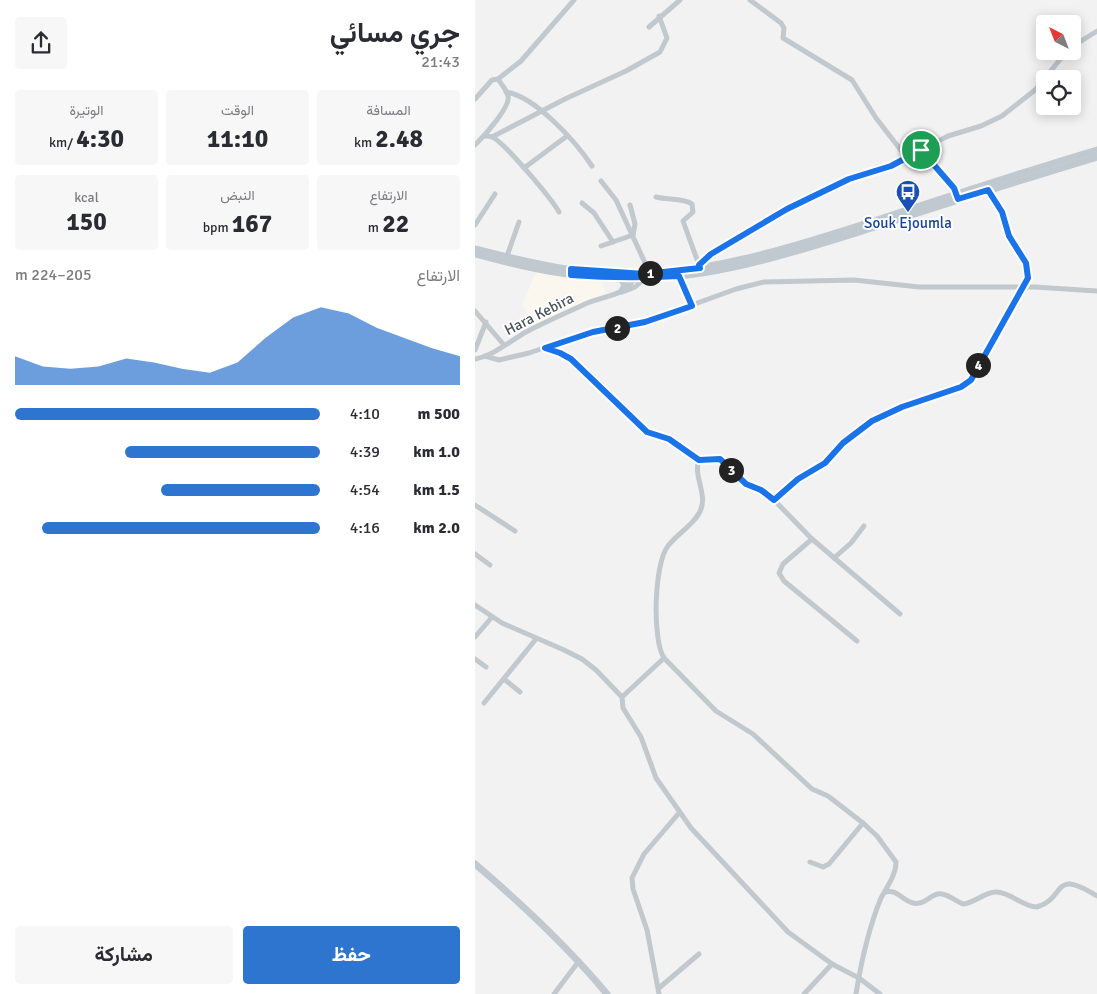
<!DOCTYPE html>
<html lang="ar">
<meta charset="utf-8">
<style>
:root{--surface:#fff;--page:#f7f7f7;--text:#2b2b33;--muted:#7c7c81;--accent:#2e75d0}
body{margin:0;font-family:Signika,Vazirmatn,sans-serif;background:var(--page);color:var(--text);direction:rtl;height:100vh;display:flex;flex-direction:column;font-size:19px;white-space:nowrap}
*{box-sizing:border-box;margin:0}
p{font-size:16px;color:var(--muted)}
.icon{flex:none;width:28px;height:28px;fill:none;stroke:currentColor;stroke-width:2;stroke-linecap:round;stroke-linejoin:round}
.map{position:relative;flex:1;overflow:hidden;direction:ltr}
.side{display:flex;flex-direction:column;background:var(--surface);width:475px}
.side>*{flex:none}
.needle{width:32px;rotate:318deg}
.tools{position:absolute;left:561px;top:15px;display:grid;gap:10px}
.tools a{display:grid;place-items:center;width:45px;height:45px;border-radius:5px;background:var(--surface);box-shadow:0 2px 12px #0003;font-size:25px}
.pin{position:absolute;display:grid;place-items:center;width:42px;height:42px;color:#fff;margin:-21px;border:2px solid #fff;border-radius:50%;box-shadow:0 1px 5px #0007}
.km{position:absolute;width:25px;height:25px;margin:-12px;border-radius:50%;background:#222;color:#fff;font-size:14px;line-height:25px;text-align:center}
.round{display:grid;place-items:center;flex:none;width:52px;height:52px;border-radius:5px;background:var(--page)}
.summary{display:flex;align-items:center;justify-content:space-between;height:85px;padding:0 15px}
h1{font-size:28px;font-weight:700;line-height:38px}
.figures{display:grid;grid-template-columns:repeat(3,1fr);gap:8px;height:85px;padding:5px 15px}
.figures div{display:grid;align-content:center;border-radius:5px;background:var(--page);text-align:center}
.figures b{font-size:25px;font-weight:700}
.figures small{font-size:14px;font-weight:400}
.figures p{font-size:14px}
.chart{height:140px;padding:10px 15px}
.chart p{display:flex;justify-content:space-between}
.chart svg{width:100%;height:90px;margin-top:5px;fill:var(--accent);opacity:.7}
.primary-button{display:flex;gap:10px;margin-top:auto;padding:10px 15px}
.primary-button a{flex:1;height:58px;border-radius:5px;background:var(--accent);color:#fff;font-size:20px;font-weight:700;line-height:58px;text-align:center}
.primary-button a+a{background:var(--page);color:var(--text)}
ul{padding:0 15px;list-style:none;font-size:16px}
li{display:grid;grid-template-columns:80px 60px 1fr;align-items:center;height:38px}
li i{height:12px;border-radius:6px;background:var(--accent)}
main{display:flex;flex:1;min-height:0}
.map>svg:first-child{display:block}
.commercial{fill:#fbf7ee}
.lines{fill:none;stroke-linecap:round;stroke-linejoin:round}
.minor{stroke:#c1c8ce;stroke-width:5}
.secondary{stroke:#c0c8d0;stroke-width:7}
.route-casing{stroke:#fff;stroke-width:10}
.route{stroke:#1a73e8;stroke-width:6}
.labels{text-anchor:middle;stroke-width:4;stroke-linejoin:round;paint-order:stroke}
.transit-label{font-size:15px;fill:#164399;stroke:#fff}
.street-label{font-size:15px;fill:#4b545d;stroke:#fff}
</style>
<main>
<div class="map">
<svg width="622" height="994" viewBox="0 0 622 994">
<rect width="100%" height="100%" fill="#f3f2f2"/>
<!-- commercial -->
<polygon class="commercial" points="64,272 93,278 127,281 131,293 60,324 47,305 60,274"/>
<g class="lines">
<!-- minor -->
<g class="minor">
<polyline points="275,0 306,23 309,28 308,38 377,80 401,118 432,158"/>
<polyline points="174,27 205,0"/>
<polyline points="598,46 622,31"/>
<path d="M 31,92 C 60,96 101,142 117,166"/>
<polyline points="0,99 17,80 23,79 46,61 99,0"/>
<path d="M 9,136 C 12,136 14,136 17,137 C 29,142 76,198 84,212"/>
<polyline points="17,137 90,99 151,71 185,52 192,38 184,16"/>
<path d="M 0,145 C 8,137 36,107 33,96 C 32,90 26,84 23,79"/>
<polyline points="446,150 479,187 483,196"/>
<polyline points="49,168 92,136"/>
<polyline points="126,181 141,200 171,265 169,279 160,287 150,291"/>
<path d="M 181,197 C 192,200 209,198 217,204 L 218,212 L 208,221 L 224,265"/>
<polyline points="107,203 119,213 138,242"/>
<polyline points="155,205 160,224 158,235"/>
<polyline points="0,225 20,194"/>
<polyline points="126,246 158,235"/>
<polyline points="32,256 44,222"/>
<polyline points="225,269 224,265 236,255 298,217 351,189 374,179 408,170 473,136 506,126 527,116 560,90 592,51"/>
<polyline points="205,276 217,306"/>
<polyline points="0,311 29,345"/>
<polyline points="71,348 96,359 172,432 195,439 224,460 245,459 271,484 286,491 299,500 337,539 425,614"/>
<polyline points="0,350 11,322"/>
<polyline points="10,356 24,360 54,353 118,331 170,322 261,289 289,282 379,280 444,287 560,287 622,291"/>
<path d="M 0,359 C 18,356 35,341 51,332 C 70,322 91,313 110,304 C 126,296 154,296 159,277"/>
<path d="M 224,460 C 218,475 232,493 226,509 C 221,523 202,534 193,546 C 179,563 177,640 189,658 L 241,711 L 278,734 L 337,789 L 353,796 L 388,823 L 402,836 L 421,862 C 421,875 412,887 406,898 C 394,927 386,963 381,994"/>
<polyline points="299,500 323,479 350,463 368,443 397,421 427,407 486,387 495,380 553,278 551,263 533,236 527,212 513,190"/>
<polyline points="0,505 40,531"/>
<polyline points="337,539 308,564 304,573 309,581 382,641"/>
<polyline points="0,554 15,565"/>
<polyline points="359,558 376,543 389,526"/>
<polyline points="0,605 27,623 89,650 107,659 121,670 147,697 148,708 166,737 181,778 216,828 313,932 357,964 384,978 405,994"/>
<polyline points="0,637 17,617"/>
<polyline points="0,659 11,667"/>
<polyline points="29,679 45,692"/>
<polyline points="147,697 189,658"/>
<polyline points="9,703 61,639"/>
<polyline points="335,862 348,867 354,864 388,823"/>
<path d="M 410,892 C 423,889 426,900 438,903 C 451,906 456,892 467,894 C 474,895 481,901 488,904 C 500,903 509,892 521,892 C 536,892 547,907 562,907 C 592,898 576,867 622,896"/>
<polyline points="184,988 224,954"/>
<polyline points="79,994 104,961"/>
<polyline points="184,994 172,930 158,889 157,878 169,854 204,813"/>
<polyline points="329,994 357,964"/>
</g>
<!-- secondary -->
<g class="secondary">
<path d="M 0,249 C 55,263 114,277 171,274 C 251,269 327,244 402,220 C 475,196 548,172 622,150"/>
<path d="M 0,254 C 52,268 106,280 160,279 C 245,278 326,250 406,225 C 478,201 550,179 622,157"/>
<polyline points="146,278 150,285 147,291"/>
<path d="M 0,864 C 47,904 92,946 132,994"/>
</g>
</g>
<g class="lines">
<defs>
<path id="route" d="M 446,150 L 479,188 L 483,199 L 513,190 L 527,212 L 534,236 L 551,263 L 553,278 L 496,380 L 486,387 L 427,407 L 397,421 L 368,443 L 350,463 L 323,479 L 299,500 L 286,490 L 271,484 L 245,459 L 224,460 L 194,439 L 172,432 L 96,359 L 85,353 L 70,348 L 118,332 L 170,322 L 217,306 L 204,276 C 168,278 133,278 96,275 L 96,269 L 170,274 L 225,268 L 224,265 L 236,254 L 312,209 L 374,179 L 416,166 Z"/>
</defs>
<!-- route casing -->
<use href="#route" class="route-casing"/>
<!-- route -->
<use href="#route" class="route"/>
</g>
<!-- icons -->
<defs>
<symbol id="bus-pin" viewBox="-11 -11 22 30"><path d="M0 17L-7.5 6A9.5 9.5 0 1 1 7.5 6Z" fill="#1a4fb4" stroke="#fff"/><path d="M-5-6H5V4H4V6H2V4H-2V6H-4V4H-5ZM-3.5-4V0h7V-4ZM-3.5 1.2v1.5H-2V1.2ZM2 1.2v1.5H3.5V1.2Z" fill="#fff"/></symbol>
</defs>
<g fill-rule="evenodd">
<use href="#bus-pin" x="419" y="178" width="28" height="38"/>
</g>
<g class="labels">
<!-- transit labels -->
<g class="transit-label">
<text x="433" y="228">Souk Ejoumla</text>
</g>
<!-- street labels -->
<g class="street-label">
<text transform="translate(64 314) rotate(-27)" y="5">Hara Kebira</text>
</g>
</g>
</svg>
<div class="tools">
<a><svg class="needle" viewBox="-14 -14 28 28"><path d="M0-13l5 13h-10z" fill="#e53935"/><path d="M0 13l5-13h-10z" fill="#7c7c81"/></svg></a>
<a><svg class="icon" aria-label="locate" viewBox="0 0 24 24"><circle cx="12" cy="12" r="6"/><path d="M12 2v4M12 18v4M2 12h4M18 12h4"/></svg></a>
</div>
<div class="pin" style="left:446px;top:150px;background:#1e9e55"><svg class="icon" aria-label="arrive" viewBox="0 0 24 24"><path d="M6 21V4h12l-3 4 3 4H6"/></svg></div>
<b class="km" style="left:175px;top:273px">1</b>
<b class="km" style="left:142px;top:328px">2</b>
<b class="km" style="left:256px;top:470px">3</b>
<b class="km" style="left:503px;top:365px">4</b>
</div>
<section class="side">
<div class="summary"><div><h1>جري مسائي</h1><p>21:43</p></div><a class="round"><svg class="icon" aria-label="share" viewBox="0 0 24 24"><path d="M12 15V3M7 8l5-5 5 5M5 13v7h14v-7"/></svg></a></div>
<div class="figures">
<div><p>المسافة</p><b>2.48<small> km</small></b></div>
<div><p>الوقت</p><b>11:10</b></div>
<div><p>الوتيرة</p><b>4:30<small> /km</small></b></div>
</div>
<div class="figures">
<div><p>الارتفاع</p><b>22<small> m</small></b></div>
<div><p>النبض</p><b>167<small> bpm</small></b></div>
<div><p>kcal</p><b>150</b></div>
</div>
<div class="chart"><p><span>الارتفاع</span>205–224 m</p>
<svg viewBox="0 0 160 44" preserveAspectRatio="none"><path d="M0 44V30L10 35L20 36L30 35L40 31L50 33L60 36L70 38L80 33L90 21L100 11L110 6L120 9L130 16L140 21L150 26L160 30V44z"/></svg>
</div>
<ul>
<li><b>500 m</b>4:10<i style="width:100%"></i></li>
<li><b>1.0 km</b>4:39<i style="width:64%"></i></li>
<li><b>1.5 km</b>4:54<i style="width:52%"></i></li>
<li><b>2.0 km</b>4:16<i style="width:91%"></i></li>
</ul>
<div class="primary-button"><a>حفظ</a><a>مشاركة</a></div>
</section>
</main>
